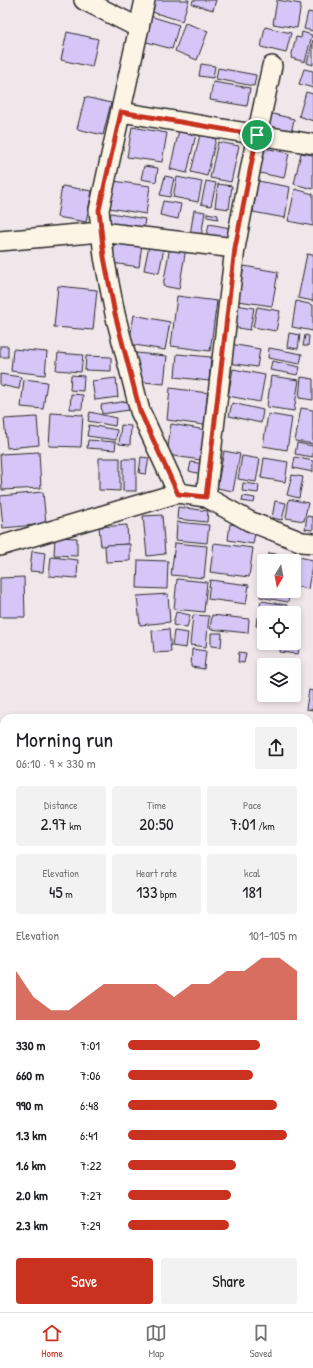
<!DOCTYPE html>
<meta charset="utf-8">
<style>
:root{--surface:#fff;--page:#f2f2f2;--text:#202124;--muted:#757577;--line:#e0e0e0;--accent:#c8321e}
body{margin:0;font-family:"Patrick Hand",sans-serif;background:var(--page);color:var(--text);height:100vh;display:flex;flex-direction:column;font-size:15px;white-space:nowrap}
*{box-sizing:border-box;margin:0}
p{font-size:13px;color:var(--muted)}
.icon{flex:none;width:22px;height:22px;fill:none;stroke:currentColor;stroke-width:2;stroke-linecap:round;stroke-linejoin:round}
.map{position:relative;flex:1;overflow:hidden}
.panel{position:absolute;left:0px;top:714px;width:313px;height:598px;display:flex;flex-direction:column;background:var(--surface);border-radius:12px 12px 0 0;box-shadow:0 2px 6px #0003}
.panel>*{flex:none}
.needle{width:26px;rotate:190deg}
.controls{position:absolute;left:257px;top:554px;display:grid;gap:8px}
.controls a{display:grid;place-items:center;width:44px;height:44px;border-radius:4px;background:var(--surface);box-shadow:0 2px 6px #0003;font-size:20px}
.pin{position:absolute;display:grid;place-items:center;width:34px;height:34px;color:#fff;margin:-17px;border:2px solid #fff;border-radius:50%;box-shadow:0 1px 4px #0007}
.round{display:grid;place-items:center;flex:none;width:42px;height:42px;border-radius:4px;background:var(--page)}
.head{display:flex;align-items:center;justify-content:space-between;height:68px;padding:0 16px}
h1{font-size:22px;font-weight:600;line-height:30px}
.stats{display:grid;grid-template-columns:repeat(3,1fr);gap:6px;height:68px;padding:4px 16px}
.stats div{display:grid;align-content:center;border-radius:4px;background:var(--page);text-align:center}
.stats b{font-size:17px;font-weight:600}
.stats small{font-size:11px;font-weight:400}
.stats p{font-size:11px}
.chart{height:112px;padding:8px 16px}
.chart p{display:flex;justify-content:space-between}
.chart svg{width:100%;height:72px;margin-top:4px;fill:var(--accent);opacity:.7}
.button{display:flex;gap:8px;margin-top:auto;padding:8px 16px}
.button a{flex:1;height:46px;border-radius:4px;background:var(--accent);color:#fff;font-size:16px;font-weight:600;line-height:46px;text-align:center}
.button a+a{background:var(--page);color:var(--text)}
ul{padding:0 16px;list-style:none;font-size:13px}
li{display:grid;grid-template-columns:64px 48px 1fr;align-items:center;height:30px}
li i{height:10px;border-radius:5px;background:var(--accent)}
.dock{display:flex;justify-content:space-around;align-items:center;height:56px;border-top:1px solid var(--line);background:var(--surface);font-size:11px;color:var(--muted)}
.dock a{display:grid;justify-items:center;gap:2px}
.dock .active{color:var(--accent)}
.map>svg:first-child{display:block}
.building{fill:#d5c6f7;stroke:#2b2b2b}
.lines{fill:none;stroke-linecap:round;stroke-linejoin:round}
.minor-casing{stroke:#2b2b2b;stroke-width:22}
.minor{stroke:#fcf5e5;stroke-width:19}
.route-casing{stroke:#fff;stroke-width:8}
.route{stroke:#c8321e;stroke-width:5}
</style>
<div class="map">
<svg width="313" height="1312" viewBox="0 0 313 1312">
<rect width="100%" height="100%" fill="#f0e7ea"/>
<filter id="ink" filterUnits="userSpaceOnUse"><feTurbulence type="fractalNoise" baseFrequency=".025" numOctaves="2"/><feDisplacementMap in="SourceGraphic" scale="8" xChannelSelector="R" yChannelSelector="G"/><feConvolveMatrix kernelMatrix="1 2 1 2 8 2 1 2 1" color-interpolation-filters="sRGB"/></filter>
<g filter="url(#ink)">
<!-- building -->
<g class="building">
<polygon points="155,0 189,0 182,21 152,12"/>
<polygon points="193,0 216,0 213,10 192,4"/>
<polygon points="277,0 301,4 297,28 273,24"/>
<polygon points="308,12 313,13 313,31 304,29"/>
<polygon points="150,16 179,25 172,49 143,41"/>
<polygon points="185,23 208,31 197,60 175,51"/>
<polygon points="265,27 291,33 286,53 261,47"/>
<polygon points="67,32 98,39 92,67 61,60"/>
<polygon points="302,32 312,35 305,62 291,58 296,37 301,38"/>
<polygon points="313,40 313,65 307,63"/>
<polygon points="201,64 215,66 213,78 199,76"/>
<polygon points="218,68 256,75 254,86 216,79"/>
<polygon points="304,69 313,71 313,88 299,84"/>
<polygon points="213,82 250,88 247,106 210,100"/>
<polygon points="306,92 313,94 313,121 299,116"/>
<polygon points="85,97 111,103 103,135 77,129"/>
<polygon points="269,113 294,119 290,139 265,133"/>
<polygon points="132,127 167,133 162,162 127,157"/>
<polygon points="179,130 196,134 187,173 170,169"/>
<polygon points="200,135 216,139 207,176 191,172"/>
<polygon points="218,142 239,146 231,182 210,178"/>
<polygon points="260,147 289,153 284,178 255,172"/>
<polygon points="301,153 313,155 313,189 294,184"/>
<polygon points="144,166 158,168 156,182 141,179"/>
<polygon points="165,176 174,178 170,197 160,195"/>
<polygon points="177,177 202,182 198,202 173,197"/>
<polygon points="113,181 150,186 146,214 109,208"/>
<polygon points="206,181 216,183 211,206 201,204"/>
<polygon points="258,181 290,187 285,218 253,212"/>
<polygon points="218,184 232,186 229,209 215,207"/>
<polygon points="62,186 92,191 86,222 57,217"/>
<polygon points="295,189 313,194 313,226 288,221"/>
<polygon points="163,201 181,204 178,219 160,215"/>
<polygon points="194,210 205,212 201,237 190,235"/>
<polygon points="111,213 145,219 143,232 108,226"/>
<polygon points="207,213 218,215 218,219 207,217"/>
<polygon points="209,224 230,228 228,242 206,238"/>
<polygon points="115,239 142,243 139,267 112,263"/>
<polygon points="149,245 164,248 159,273 144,270"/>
<polygon points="170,246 186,248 179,289 163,286"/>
<polygon points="307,254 313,255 313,301 298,298"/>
<polygon points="244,266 278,272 272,306 238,301"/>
<polygon points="58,286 97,290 93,330 54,327"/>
<polygon points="177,296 217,301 210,351 171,346"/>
<polygon points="296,301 313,305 313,331 292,327"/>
<polygon points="236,305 254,308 250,330 232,327"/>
<polygon points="257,307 280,311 276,331 253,327"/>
<polygon points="134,315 170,322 165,350 129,344"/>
<polygon points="289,333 300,335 298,349 287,347"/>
<polygon points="305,335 309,336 308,346 303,346"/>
<polygon points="230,344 260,349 257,367 228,363"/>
<rect x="0" y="346" width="8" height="11"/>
<polygon points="269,348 302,354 300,364 268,358"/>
<polygon points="13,349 47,352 45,375 11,371"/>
<polygon points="58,353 83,355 81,372 56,370"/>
<polygon points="136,353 167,356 164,384 133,381"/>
<polygon points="177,354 211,357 209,381 175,377"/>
<polygon points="86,356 111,357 111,371 85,370"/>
<polygon points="272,361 300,367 298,375 270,370"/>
<polygon points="233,369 265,375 260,402 228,396"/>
<polygon points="0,374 21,377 19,389 0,385"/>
<polygon points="71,375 84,376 83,391 70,390"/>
<polygon points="271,376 299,380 294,411 267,407"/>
<polygon points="301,377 313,379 313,400 299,398"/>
<polygon points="116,378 118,397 95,400 92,381"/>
<polygon points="24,379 47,382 43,409 21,407"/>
<polygon points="170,388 208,393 204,425 167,420"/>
<polygon points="71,394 83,395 82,409 70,409"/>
<polygon points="128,401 129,410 102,414 101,405"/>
<polygon points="232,403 263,410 261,423 229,416"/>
<polygon points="301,408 313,410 313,444 295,441"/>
<polygon points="90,412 116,418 115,426 88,421"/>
<polygon points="51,413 83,415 81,447 49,446"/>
<polygon points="268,414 292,418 287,450 263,446"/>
<polygon points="37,417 39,445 7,448 4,419"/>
<polygon points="171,424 206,430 201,460 167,455"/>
<polygon points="89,425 117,430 116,440 87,436"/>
<polygon points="121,425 131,426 130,445 119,444"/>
<polygon points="88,440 116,442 115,450 87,448"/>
<polygon points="297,443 313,446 313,457 295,454"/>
<polygon points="224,451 240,454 233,491 217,488"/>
<polygon points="39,452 41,488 2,490 0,454"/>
<polygon points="242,456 260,459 256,482 238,479"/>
<polygon points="141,457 149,458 146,474 139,473"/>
<polygon points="295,457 313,461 313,472 293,468"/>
<polygon points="99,458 120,458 120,491 99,490"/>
<polygon points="264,458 288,462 285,482 261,478"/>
<rect x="123" y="459" width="13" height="32"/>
<polygon points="191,462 204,464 201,474 189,471"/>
<polygon points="292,475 303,477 299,498 287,495"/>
<polygon points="243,483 259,485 258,493 242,491"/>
<polygon points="43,492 46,524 3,528 0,496"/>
<polygon points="243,496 255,498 254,503 242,501"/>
<polygon points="289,499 308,503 304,521 286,518"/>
<polygon points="275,501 286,503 282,520 272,518"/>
<polygon points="178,507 208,511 207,522 177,519"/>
<polygon points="162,515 165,554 147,556 143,516"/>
<polygon points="307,516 313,517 313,530 305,529"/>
<polygon points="177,522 209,525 207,543 176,540"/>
<polygon points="230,524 256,528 253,544 228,540"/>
<polygon points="127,525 128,544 101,546 99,527"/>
<polygon points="55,537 77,538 77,556 54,555"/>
<polygon points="175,543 207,546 204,578 171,575"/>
<polygon points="214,543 253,548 249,577 210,572"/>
<polygon points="130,544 130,561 106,562 105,545"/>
<polygon points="32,551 45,553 43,572 30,571"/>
<polygon points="269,553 290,556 289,561 268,561"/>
<polygon points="294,556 313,560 308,589 294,586 294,561 293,561"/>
<polygon points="51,557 78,560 77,578 49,576"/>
<polygon points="138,560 168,561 167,589 137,588"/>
<polygon points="24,577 25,617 0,617 0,578"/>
<polygon points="177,579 207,582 204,612 174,609"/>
<polygon points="210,580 249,585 246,604 208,599"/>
<polygon points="262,586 264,586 264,591 290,591 288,602 260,597"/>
<polygon points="168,594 170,622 140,625 137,596"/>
<polygon points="261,601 287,605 285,613 259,612"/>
<polygon points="176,612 190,615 187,628 173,625"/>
<polygon points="193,615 209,616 206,647 190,645"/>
<polygon points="212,615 249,619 248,633 210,629"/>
<polygon points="257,618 264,619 264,627 256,626"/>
<polygon points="294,627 302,628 298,654 280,652 281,643 294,643"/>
<polygon points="169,629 171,652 154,653 152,631"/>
<polygon points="174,631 188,633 186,648 172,646"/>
<polygon points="211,633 222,633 221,647 211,646"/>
<polygon points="192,649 206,651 204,669 191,667"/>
<polygon points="239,652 246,653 244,663 238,662"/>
<polygon points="309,690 313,691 313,710 306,709"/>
</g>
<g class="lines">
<defs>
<g id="minor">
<polyline points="84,0 139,28"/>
<polyline points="145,0 99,210 104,257 115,314 140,411 178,493"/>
<polyline points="121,112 313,144"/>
<polyline points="0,241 101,232 235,248"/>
<polyline points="206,497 235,248 257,135 272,66"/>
<polyline points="0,546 178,493 206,497 249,521 302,542 313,543"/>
<polyline points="309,1297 313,1301"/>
</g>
</defs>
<!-- minor casing -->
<use href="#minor" class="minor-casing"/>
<!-- minor -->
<use href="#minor" class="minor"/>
</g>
</g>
<g class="lines" filter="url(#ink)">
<defs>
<polygon id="route" points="121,112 257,135 235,248 206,497 178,494 140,411 115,314 104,257 99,210"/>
</defs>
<!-- route casing -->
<use href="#route" class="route-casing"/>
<!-- route -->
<use href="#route" class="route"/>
</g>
</svg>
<div class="controls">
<a><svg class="needle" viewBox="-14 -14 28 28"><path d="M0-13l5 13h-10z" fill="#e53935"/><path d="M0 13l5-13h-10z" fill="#757577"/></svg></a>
<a><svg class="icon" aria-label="locate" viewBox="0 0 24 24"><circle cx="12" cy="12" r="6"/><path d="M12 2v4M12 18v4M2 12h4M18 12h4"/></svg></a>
<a><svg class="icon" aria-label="layers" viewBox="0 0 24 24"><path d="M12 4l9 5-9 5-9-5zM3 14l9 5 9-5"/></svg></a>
</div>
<div class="pin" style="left:257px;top:135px;background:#1e9e55"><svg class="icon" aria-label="arrive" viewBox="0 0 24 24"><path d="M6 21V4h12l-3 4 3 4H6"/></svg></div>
<section class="panel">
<div class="head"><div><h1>Morning run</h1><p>06:10 · 9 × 330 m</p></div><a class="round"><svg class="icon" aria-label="share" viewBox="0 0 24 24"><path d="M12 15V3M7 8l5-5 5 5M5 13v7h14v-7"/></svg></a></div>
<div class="stats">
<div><p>Distance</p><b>2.97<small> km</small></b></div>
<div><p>Time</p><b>20:50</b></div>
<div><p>Pace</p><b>7:01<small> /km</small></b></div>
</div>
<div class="stats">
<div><p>Elevation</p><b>45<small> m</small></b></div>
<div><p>Heart rate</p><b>133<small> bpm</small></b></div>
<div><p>kcal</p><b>181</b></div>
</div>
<div class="chart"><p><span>Elevation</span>101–105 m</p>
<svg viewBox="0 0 160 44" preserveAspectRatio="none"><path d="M0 44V14L10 30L20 38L30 38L40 30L50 22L60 22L70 22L80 22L90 30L100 22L110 22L120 14L130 14L140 6L150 6L160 14V44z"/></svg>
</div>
<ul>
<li><b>330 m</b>7:01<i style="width:78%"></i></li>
<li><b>660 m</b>7:06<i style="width:74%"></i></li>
<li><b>990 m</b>6:48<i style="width:88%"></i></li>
<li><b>1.3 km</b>6:41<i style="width:94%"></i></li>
<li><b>1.6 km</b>7:22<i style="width:64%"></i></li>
<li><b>2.0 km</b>7:27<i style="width:61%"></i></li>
<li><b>2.3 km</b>7:29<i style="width:60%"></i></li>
</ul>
<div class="button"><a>Save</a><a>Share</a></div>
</section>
</div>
<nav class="dock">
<a class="active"><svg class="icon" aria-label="home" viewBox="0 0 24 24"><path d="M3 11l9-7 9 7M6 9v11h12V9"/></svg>Home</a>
<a><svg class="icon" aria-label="map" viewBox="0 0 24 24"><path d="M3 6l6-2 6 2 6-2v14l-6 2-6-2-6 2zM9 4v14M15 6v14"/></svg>Map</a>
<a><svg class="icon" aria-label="saved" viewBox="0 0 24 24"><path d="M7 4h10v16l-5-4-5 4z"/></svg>Saved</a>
</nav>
